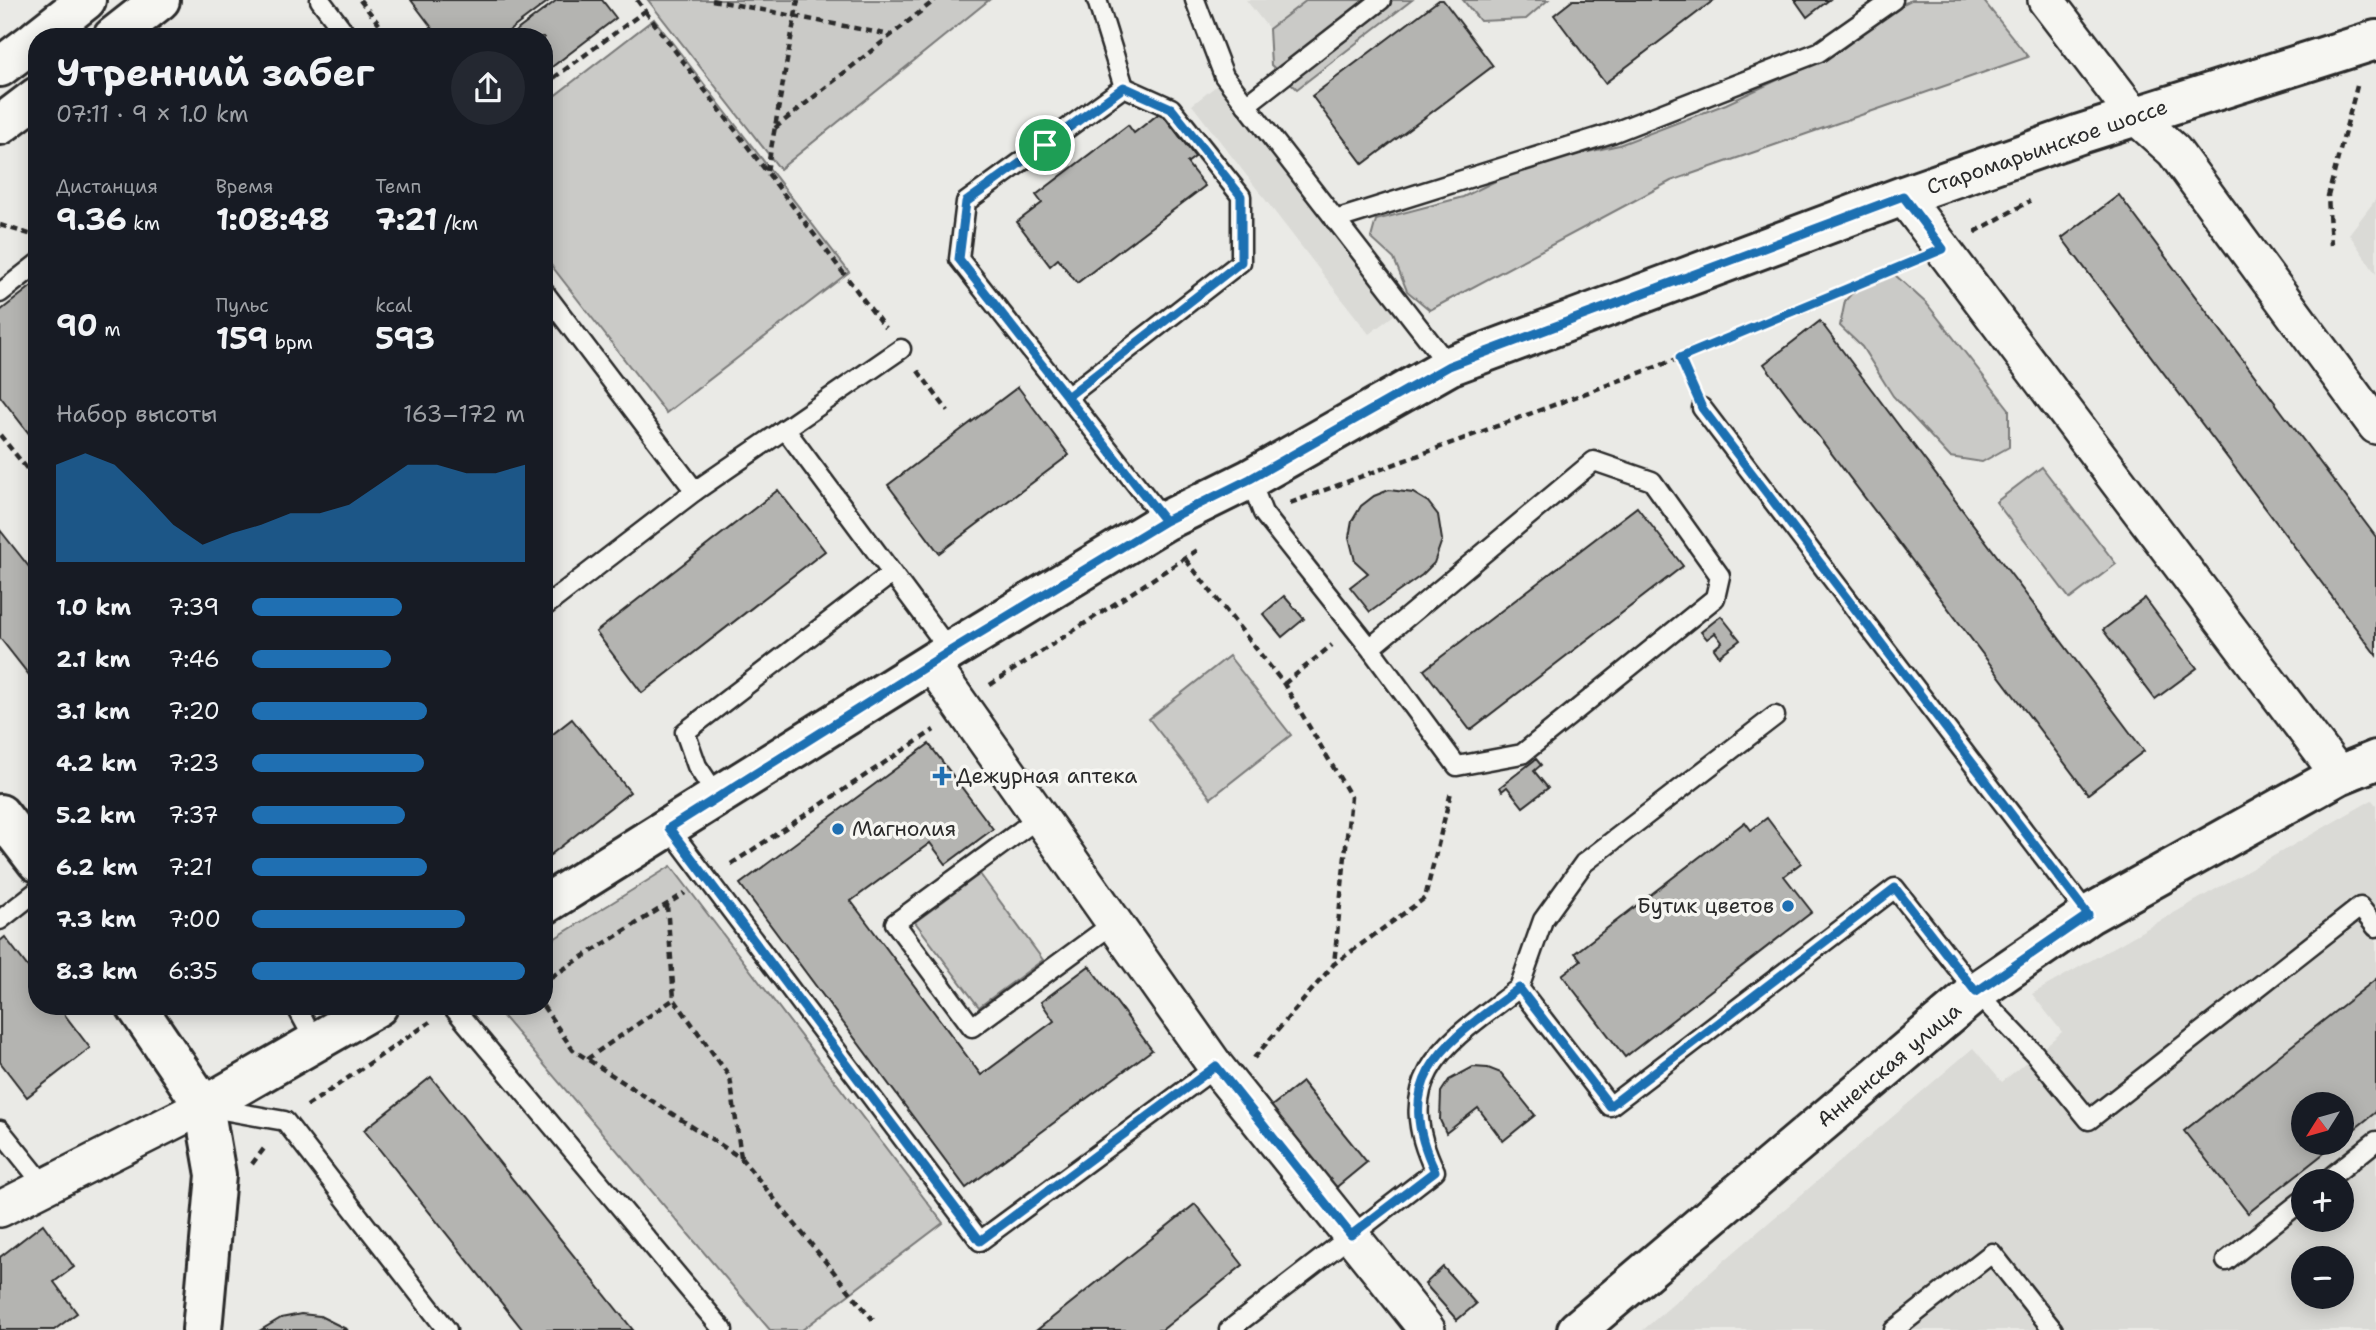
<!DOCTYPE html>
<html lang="ru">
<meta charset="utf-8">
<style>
:root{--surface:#171b24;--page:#242831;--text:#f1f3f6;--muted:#9ea1a6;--accent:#1f6fb2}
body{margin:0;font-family:"Shantell Sans",sans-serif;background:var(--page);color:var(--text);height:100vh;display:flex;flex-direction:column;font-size:26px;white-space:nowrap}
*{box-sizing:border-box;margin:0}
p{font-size:23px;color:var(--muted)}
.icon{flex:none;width:38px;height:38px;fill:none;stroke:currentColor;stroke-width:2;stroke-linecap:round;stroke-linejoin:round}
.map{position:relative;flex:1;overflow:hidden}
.side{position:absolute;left:28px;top:28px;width:525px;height:987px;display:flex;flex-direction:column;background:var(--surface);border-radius:28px;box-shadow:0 4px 18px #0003}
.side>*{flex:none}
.needle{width:46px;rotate:233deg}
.tools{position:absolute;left:2291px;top:1092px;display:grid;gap:14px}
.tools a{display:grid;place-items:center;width:63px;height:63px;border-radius:50%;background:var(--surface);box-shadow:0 4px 18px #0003;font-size:35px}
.pin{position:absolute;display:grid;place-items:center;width:60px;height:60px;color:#fff;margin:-30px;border:4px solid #fff;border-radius:50%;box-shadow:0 2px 7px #0007}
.round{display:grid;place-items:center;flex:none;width:74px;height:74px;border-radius:37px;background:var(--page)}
.overview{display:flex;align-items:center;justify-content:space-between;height:119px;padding:0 28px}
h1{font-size:38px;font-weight:700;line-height:52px}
.figures{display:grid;grid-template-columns:repeat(3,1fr);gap:10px;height:119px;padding:7px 28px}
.figures div{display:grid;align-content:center}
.figures b{font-size:30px;font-weight:700}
.figures small{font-size:19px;font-weight:400}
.figures p{font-size:19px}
.chart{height:196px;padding:14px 28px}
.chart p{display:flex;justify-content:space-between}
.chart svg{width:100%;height:126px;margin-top:7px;fill:var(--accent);opacity:.7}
ul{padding:0 28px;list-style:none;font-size:23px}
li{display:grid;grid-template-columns:112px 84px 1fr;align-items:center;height:52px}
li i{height:18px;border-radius:9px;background:var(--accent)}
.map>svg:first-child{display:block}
.built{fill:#dadad6;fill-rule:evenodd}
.green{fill:#cacac7;stroke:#7a7a79;stroke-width:2}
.building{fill:#b4b4b1;stroke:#2b2b2b;stroke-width:2}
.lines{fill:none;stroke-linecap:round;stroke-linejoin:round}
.service-casing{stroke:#2b2b2b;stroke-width:23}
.minor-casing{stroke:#2b2b2b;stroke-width:40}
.tertiary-casing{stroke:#2b2b2b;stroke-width:44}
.secondary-casing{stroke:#2b2b2b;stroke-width:44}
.path{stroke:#2b2b2b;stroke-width:4.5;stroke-dasharray:7 5;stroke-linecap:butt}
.service{stroke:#f6f6f2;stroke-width:18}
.minor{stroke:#f6f6f2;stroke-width:35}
.tertiary{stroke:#f6f6f2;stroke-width:38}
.secondary{stroke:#f6f6f2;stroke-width:38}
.route-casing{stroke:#fff;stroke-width:14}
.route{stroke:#1f6fb2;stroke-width:9}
.poi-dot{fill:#1f6fb2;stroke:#f6f6f2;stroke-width:2.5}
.labels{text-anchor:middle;stroke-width:7;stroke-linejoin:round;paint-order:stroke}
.street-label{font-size:21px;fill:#2b2b2b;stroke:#f6f6f2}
.poi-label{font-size:21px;fill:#2b2b2b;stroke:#f6f6f2;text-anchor:start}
</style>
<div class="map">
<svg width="2376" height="1330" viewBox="0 0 2376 1330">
<rect width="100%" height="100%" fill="#eaeae6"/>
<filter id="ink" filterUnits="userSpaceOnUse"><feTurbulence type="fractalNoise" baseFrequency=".0143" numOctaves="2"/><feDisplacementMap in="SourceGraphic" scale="14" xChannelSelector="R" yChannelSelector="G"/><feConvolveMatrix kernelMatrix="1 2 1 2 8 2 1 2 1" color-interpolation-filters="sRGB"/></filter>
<g filter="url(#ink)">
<!-- built -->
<g class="built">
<polygon points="1246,0 1307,0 1269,29"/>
<polygon points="1221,82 1398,312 1369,334 1192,105"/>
<polygon points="2376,199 2376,274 2349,234"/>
<path d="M 2372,800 L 2376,805 L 2376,1330 L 1643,1330 L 1973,1048 L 2002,1082 L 2062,1032 L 2032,994 ZM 2303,1104 L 2342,1104 L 2342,1143 L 2303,1143 ZM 2303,1181 L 2342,1181 L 2342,1220 L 2303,1220 ZM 2303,1258 L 2342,1258 L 2342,1297 L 2303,1297 Z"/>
</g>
<!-- green -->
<g class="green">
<polygon points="648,0 989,0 780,169"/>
<polygon points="1307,0 1412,0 1297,89 1271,65 1269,29"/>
<polygon points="1463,0 1548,0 1526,19 1480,21"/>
<polygon points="1911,0 1983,0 2028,57 1671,181 1430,310 1407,291 1394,259 1371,238 1376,220 1463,197 1526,166 1619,145 1726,104 1840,51 1891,10"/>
<polygon points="654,19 849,272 666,413 544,256 544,104"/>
<polygon points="1894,274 1927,304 2009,409 2009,447 1982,462 1950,457 1893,396 1862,347 1840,326 1845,301 1865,278"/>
<polygon points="2042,467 2116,564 2070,599 1996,502"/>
<polygon points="1229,656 1291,735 1211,798 1149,719"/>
<polygon points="671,866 943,1223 802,1330 770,1330 494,1006 544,1006 544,945"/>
<polygon points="980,874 1043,960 979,1007 915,922"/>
</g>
<!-- building -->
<g class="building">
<polygon points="411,0 550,0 501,37 439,37"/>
<polygon points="557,0 602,0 616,18 544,73 544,37 508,37"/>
<polygon points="1439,0 1443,0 1493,66 1363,164 1312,96"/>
<polygon points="1573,0 1714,0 1605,83 1554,15"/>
<polygon points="1795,0 1829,0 1807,17"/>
<polygon points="1161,112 1195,157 1187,163 1205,186 1077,283 1058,259 1050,266 1017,222 1042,203 1036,195 1128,125 1134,133"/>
<polygon points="2119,195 2376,537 2376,655 2062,238"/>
<polygon points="37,282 37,444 0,396 0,311"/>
<polygon points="1820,321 2144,751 2088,794 1764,364"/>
<polygon points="1018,387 1069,455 939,553 888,485"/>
<polygon points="778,490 825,551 642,693 596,632"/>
<polygon points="1389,490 1413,493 1428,502 1438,515 1442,540 1434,563 1422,575 1370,612 1350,587 1368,573 1355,561 1349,537 1352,521 1361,506 1374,496"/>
<polygon points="1637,507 1683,566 1470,730 1424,670"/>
<polygon points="0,530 37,577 37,685 0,638"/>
<polygon points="1284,596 1304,619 1282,637 1263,614"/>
<polygon points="2145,598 2197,668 2155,699 2103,630"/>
<polygon points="1721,616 1740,640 1719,656 1714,649 1722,642 1715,633 1707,639 1701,632"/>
<polygon points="572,719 630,792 544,860 544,741"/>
<polygon points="929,744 993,829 946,864 930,843 851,901 981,1075 1054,1021 1041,1002 1089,966 1152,1050 966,1188 740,884"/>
<polygon points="1536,759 1541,765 1534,771 1548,788 1523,807 1507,787 1502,791 1500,787"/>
<polygon points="1767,818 1801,863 1784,876 1812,912 1625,1057 1562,975 1581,960 1575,953 1745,822 1751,830"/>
<polygon points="5,937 37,979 37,1006 58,1006 90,1048 27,1097 0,1062 0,941"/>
<polygon points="2376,979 2376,1112 2342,1139 2342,1104 2303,1104 2303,1143 2337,1143 2248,1213 2184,1131"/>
<polygon points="1473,1067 1488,1068 1501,1073 1535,1115 1503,1141 1478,1108 1446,1133 1440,1120 1441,1092 1449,1080"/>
<polygon points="431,1077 633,1330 523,1330 364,1130"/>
<polygon points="1302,1082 1367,1162 1333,1190 1268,1109"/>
<polygon points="1195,1204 1243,1265 1162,1330 1037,1330"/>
<polygon points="43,1224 74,1267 54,1282 77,1313 54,1330 0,1330 0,1257"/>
<polygon points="1443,1267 1476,1304 1457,1320 1425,1284"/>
<polygon points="301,1314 320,1316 348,1330 261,1330 281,1318"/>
</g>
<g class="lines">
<defs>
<g id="service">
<polyline points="320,0 348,37"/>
<polyline points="1097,0 1124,87"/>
<polyline points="1195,0 1224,76 1449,366"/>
<polyline points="1246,105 1381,0"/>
<polyline points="1335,220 1612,133 1819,52 1893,0"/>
<polyline points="544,292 695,491"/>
<polyline points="0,293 37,264"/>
<polyline points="1067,397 1241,262 1241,196 1171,108 1124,87 966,202 959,259 1165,521"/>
<polyline points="1702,408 2088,915"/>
<polyline points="785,429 950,651"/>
<polyline points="1250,479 1263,513 1370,648 1457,766 1522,754 1715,598 1720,576 1652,481 1594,461 1370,648"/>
<polyline points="544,607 695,491 901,349"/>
<polyline points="717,796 697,766 685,732 891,574"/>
<polyline points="1038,818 895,923 972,1027 1114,923"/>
<polyline points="669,828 980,1241 1216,1067"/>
<polyline points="0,920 37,891"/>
<polyline points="1519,988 1543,920 1584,863 1775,716"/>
<polyline points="296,1006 316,1043"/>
<polyline points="452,1006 723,1330"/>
<polyline points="211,1108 285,1121 447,1330"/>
<polyline points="0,1130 45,1186"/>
<polyline points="2326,1181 2376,1141"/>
<polyline points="2226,1261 2303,1200"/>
<path d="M 1229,1330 L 1435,1171 C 1388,1074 1450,1041 1519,988 L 1610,1106 L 1895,888 L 1976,992 L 2035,1054 L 2089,1120 L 2360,907 L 2376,927"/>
<polyline points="1894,1330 1992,1253 2053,1330"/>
</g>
<g id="minor">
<polyline points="2046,0 2134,115 2174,151 2376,426"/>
<polyline points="1903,196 2339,775"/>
<polyline points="931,663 1216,1067 1427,1330"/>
<polyline points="0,1209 204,1106"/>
</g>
<g id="tertiary">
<polyline points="0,814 37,862"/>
<polyline points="544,905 950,651 1165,521 1250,479 1449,366 1903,196 2080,134 2376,40"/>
<polyline points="136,1006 204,1106 216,1175 202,1330"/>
<polyline points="204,1106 378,1006"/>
<polyline points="1577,1330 1976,992 2088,915 2339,775 2376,760"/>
</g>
<g id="secondary">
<polyline points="39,37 86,0"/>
<polyline points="113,37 160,0"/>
<polyline points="0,67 37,39"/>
<polyline points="0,125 37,97"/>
</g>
</defs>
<!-- service casing -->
<use href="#service" class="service-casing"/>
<!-- minor casing -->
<use href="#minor" class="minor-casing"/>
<!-- tertiary casing -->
<use href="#tertiary" class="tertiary-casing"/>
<!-- secondary casing -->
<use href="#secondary" class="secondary-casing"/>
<!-- path -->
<g class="path">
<polyline points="360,0 389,37"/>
<polyline points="712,0 890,35"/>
<polyline points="645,11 885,328"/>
<polyline points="544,85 645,11 637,0"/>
<polyline points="775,128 935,0"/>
<polyline points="767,171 798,0"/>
<polyline points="0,225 36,236"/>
<polyline points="1975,232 2030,201"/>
<polyline points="2331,245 2328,196 2357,86"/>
<polyline points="918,371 948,411"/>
<polyline points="1692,384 1680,358 1910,263"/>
<polyline points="0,435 37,481"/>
<polyline points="1290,503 1680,358"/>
<polyline points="1186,560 1284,684 1351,797 1334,964"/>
<polyline points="1284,684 1332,645"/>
<polyline points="990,685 1199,549"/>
<polyline points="731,864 934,730"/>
<polyline points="667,905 674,999 730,1077 741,1157"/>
<polyline points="544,987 551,977 685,893"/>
<polyline points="543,1006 573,1050 741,1158 873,1320"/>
<polyline points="1254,1058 1334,964 1425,898 1451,792"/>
<polyline points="587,1059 674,999"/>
<polyline points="307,1106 430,1022"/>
<polyline points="252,1164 266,1146"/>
</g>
<!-- service -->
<use href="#service" class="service"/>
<!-- minor -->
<use href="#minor" class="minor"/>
<!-- tertiary -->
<use href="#tertiary" class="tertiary"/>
<!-- secondary -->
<use href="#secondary" class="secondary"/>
</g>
</g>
<g class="lines" filter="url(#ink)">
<defs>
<path id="route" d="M 1045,145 L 966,202 L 959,259 L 1137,486 L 1165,521 L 950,651 L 669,828 L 980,1241 L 1216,1066 L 1351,1235 L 1435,1171 C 1388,1074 1450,1041 1519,988 L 1610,1106 L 1895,888 L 1976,992 L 2088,915 L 1702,408 L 1680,358 L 1943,249 L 1903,196 L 1449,366 L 1250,479 L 1165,521 L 1067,397 L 1241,262 L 1241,196 L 1171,108 L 1124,87 L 1045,145"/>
</defs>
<!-- route casing -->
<use href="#route" class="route-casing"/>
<!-- route -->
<use href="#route" class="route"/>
</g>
<!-- markers -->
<g class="poi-dot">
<path d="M938.5 765.5h7v7h7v7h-7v7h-7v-7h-7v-7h7z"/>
<circle cx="838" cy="829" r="7"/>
<circle cx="1788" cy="906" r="7"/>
</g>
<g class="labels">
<!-- street labels -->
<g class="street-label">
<text transform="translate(2047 147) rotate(-19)" y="7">Старомарьинское шоссе</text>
<text transform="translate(1889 1065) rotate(-40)" y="7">Анненская улица</text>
</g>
<!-- poi labels -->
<g class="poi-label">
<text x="956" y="783">Дежурная аптека</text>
<text x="852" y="836">Магнолия</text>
<text x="1774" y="913" text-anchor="end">Бутик цветов</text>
</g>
</g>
</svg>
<div class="tools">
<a><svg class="needle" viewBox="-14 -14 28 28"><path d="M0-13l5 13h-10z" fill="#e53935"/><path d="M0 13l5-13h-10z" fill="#9ea1a6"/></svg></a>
<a>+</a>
<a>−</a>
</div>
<div class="pin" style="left:1045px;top:145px;background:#1e9e55"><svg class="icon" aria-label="arrive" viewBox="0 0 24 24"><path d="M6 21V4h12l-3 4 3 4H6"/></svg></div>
<section class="side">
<div class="overview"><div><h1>Утренний забег</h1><p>07:11 · 9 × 1.0 km</p></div><a class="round"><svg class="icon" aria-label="share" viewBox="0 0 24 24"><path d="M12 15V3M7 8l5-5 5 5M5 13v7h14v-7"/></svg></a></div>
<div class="figures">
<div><p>Дистанция</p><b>9.36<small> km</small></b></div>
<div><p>Время</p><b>1:08:48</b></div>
<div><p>Темп</p><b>7:21<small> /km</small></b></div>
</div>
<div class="figures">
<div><b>90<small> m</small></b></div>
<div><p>Пульс</p><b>159<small> bpm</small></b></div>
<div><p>kcal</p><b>593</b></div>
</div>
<div class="chart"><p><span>Набор высоты</span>163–172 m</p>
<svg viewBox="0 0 160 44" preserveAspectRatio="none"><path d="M0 44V10L10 6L20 10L30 20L40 31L50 38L60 34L70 31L80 27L90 27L100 24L110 17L120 10L130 10L140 13L150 13L160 10V44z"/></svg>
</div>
<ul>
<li><b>1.0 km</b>7:39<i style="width:55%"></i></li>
<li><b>2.1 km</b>7:46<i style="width:51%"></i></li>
<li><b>3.1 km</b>7:20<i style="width:64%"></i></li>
<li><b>4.2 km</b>7:23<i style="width:63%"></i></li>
<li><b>5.2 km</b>7:37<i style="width:56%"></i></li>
<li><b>6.2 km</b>7:21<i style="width:64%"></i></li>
<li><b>7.3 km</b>7:00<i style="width:78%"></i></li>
<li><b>8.3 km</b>6:35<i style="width:100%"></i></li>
</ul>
</section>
</div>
